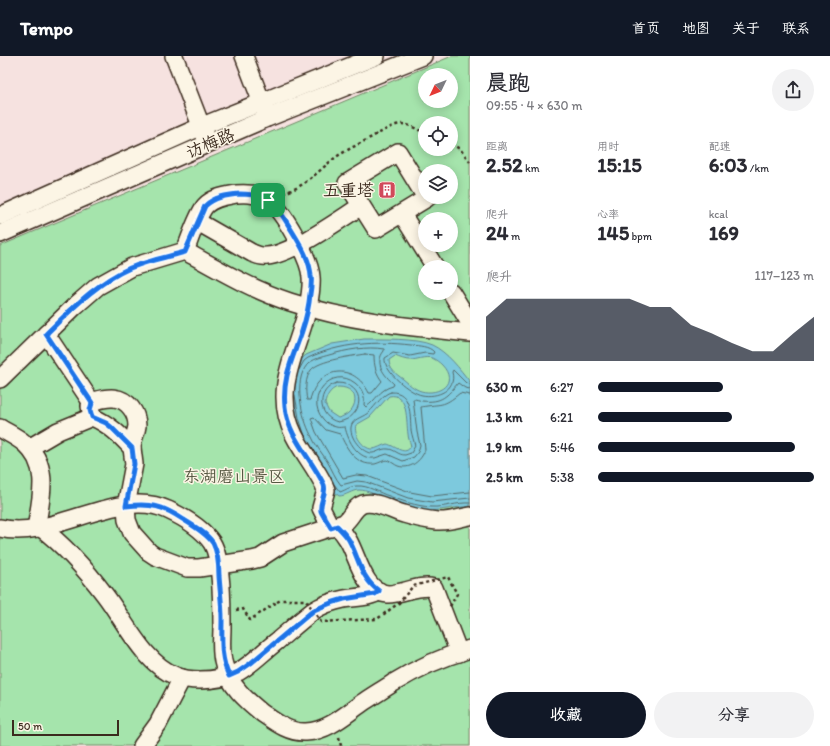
<!DOCTYPE html>
<html lang="zh">
<meta charset="utf-8">
<style>
:root{--surface:#fff;--page:#f2f2f3;--text:#2b2b33;--muted:#7c7c81;--accent:#111827}
body{margin:0;font-family:Itim,"LXGW WenKai TC",sans-serif;background:var(--page);color:var(--text);height:100vh;display:flex;flex-direction:column;font-size:15px;white-space:nowrap}
*{box-sizing:border-box;margin:0}
p{font-size:13px;color:var(--muted)}
.icon{flex:none;width:22px;height:22px;fill:none;stroke:currentColor;stroke-width:2;stroke-linecap:round;stroke-linejoin:round}
.map{position:relative;flex:1;overflow:hidden}
.details{display:flex;flex-direction:column;background:var(--surface);width:360px}
.details>*{flex:none}
.needle{width:26px;rotate:227deg}
.fabs{position:absolute;left:418px;top:12px;display:grid;gap:8px}
.fabs a{display:grid;place-items:center;width:40px;height:40px;border-radius:50%;background:var(--surface);box-shadow:0 2px 10px #0003;font-size:20px}
.scale{position:absolute;left:12px;bottom:10px;width:107px;box-sizing:border-box;padding-left:4px;border:2px solid #3b2a1e;border-top:0;font-size:11px;line-height:14px;white-space:nowrap;color:#3b2a1e;-webkit-text-stroke:3px #fcf5e5;paint-order:stroke}
.pin{position:absolute;display:grid;place-items:center;width:34px;height:34px;color:#fff;margin:-17px;border-radius:8px;box-shadow:0 2px 6px #0006}
.round{display:grid;place-items:center;flex:none;width:42px;height:42px;border-radius:21px;background:var(--page)}
.overview{display:flex;align-items:center;justify-content:space-between;height:68px;padding:0 16px}
h1{font-size:22px;font-weight:800;line-height:30px}
.figures{display:grid;grid-template-columns:repeat(3,1fr);gap:6px;height:68px;padding:4px 16px}
.figures div{display:grid;align-content:center}
.figures b{font-size:20px;font-weight:800}
.figures small{font-size:11px;font-weight:400}
.figures p{font-size:11px}
.chart{height:112px;padding:8px 16px}
.chart p{display:flex;justify-content:space-between}
.chart svg{width:100%;height:72px;margin-top:4px;fill:var(--accent);opacity:.7}
.action{display:flex;gap:8px;margin-top:auto;padding:8px 16px}
.action a{flex:1;height:46px;border-radius:24px;background:var(--accent);color:#fff;font-size:16px;font-weight:800;line-height:46px;text-align:center}
.action a+a{background:var(--page);color:var(--text)}
ul{padding:0 16px;list-style:none;font-size:13px}
li{display:grid;grid-template-columns:64px 48px 1fr;align-items:center;height:30px}
li i{height:10px;border-radius:5px;background:var(--accent)}
header{display:flex;align-items:center;gap:24px;box-sizing:border-box;height:56px;padding:0 20px;background:var(--accent);color:#fff}
header strong{font-size:19px}
nav{display:flex;gap:22px;margin-inline-start:auto;font-size:14px}
main{display:flex;flex:1;min-height:0}
.map>svg:first-child{display:block}
.green{fill:#a5e4ac;stroke:#708765;fill-rule:evenodd}
.water{fill:#7dc9dd;stroke:#638991;fill-rule:evenodd}
.lines{fill:none;stroke-linecap:round;stroke-linejoin:round}
.shore{stroke:#556a6a;stroke-width:1}
.minor-casing{stroke:#3b2a1e;stroke-width:20}
.path{stroke:#3b2a1e;stroke-width:2.5;stroke-dasharray:3 3;stroke-linecap:butt}
.minor{stroke:#fcf5e5;stroke-width:17}
.path-bridge{stroke:#3b2a1e;stroke-width:2.5;stroke-dasharray:3 3;stroke-linecap:butt}
.route-casing{stroke:#fff;stroke-width:8}
.route{stroke:#1a73e8;stroke-width:5}
.labels{text-anchor:middle;stroke-width:3;stroke-linejoin:round;paint-order:stroke}
.street-label{font-size:17px;fill:#3b2a1e;stroke:#fcf5e5}
.poi-label{font-size:17px;fill:#3b2a1e;stroke:#fcf5e5;text-anchor:end}
.park-label{font-size:17px;fill:#565842;stroke:#fcf5e5}
</style>
<header>
<strong>Tempo</strong>
<nav><a>首页</a><a>地图</a><a>关于</a><a>联系</a></nav>
</header>
<main>
<div class="map">
<svg width="470" height="690" viewBox="0 0 470 690">
<rect width="100%" height="100%" fill="#f6e2e0"/>
<filter id="ink" filterUnits="userSpaceOnUse"><feTurbulence type="fractalNoise" baseFrequency=".025" numOctaves="2"/><feDisplacementMap in="SourceGraphic" scale="8" xChannelSelector="R" yChannelSelector="G"/><feConvolveMatrix kernelMatrix="1 2 1 2 8 2 1 2 1" color-interpolation-filters="sRGB"/></filter>
<g filter="url(#ink)">
<!-- green -->
<path class="green" d="M 452,0 L 470,0 L 470,690 L 0,690 L 0,190 ZM 425,19 L 451,19 L 451,45 L 425,45 ZM 425,67 L 451,67 L 451,93 L 425,93 ZM 425,115 L 451,115 L 451,141 L 425,141 ZM 425,163 L 451,163 L 451,189 L 425,189 ZM 425,211 L 451,211 L 451,237 L 425,237 Z"/>
<!-- water -->
<path class="water" d="M 364,283 C 382,283 416,282 432,289 C 447,296 460,313 470,326 L 470,451 C 454,450 440,456 424,454 C 411,452 398,448 385,443 C 377,440 368,434 359,434 C 352,434 346,440 339,440 L 333,435 L 295,363 L 290,334 L 298,306 L 306,299 L 332,288 ZM 395,300 C 400,302 405,304 410,304 C 417,304 424,300 432,302 C 436,304 439,306 442,309 C 459,327 439,340 421,335 C 414,333 408,327 403,323 C 396,318 389,313 389,304 ZM 338,331 C 362,331 359,357 338,362 L 329,356 L 325,348 C 326,341 330,333 338,331 ZM 389,340 C 409,336 406,366 408,378 C 408,382 410,386 411,390 C 405,401 396,390 387,388 C 382,389 377,393 372,393 C 363,393 353,378 356,369 L 370,361 Z"/>
<g class="lines">
<!-- shore -->
<g class="shore">
<path d="M 365,298 L 374,299 C 374,310 376,317 382,325 L 372,337 L 369,337 C 354,306 318,310 310,344 L 307,344 C 305,335 305,322 311,314 C 319,304 353,300 365,298 Z"/>
<path d="M 299,314 L 304,305 L 308,302 C 340,287 376,285 411,289 C 419,290 429,290 434,296 L 433,298 L 425,297 L 410,300 L 393,297 L 385,302 C 383,315 410,337 422,339 C 437,342 457,334 452,316 L 453,314 L 466,327 L 470,328"/>
<path d="M 337,327 C 367,327 365,362 338,366 C 317,361 316,333 337,327 Z"/>
<path d="M 470,333 L 465,332 L 458,327 C 447,340 442,347 422,345 C 419,344 416,343 413,343 L 417,376 L 420,389 L 418,396 L 414,401 L 403,405 L 387,398 C 383,399 379,401 375,402 C 358,404 348,385 345,371 C 342,371 339,372 336,371 C 331,370 326,367 323,363 C 304,341 332,309 355,327 C 363,333 365,341 364,349 L 366,351 C 377,344 378,334 393,330 L 394,328 C 384,319 374,307 384,295 L 384,293 C 367,290 346,294 329,299 C 322,301 312,303 307,309 C 293,325 302,362 311,379 C 315,389 322,397 327,405 C 332,413 335,422 341,429 L 357,425 L 366,426 L 408,442 L 432,446 L 470,442"/>
<path d="M 391,336 C 412,335 410,360 411,374 C 412,380 414,385 415,390 L 411,397 L 405,399 C 398,399 394,393 388,393 C 381,392 376,398 370,397 C 360,395 347,378 352,368 C 355,362 364,361 369,356 C 376,350 382,338 391,336 Z"/>
<polyline points="295,339 299,362 305,380"/>
<path d="M 470,339 L 460,337 C 442,352 442,347 421,351 L 425,394 C 421,405 410,414 398,410 C 395,409 391,405 387,404 C 384,404 379,407 375,408 C 356,410 347,393 340,378 L 326,374 L 314,361 L 311,362 L 316,376 L 343,422 L 356,419 L 367,420 L 410,436 L 432,440 L 470,436"/>
<path d="M 334,428 L 340,436 C 346,434 351,430 357,430 C 368,429 379,437 389,440 C 402,445 416,450 431,451 C 444,452 457,446 470,447"/>
</g>
<defs>
<g id="minor">
<polyline points="174,0 205,80"/>
<polyline points="244,0 265,55"/>
<polyline points="425,140 398,96 347,127 376,173 427,142 426,141"/>
<polyline points="402,158 435,211"/>
<polyline points="0,160 200,71 376,0"/>
<path d="M 198,166 L 252,197 C 257,199 261,201 267,200 C 292,198 339,164 361,150"/>
<polyline points="0,178 267,62 423,0"/>
<path d="M 185,195 C 190,183 197,160 205,150 C 212,142 225,140 236,138 C 247,137 259,138 268,144 C 283,154 310,203 311,221 C 312,231 310,241 308,251"/>
<polyline points="451,236 470,267"/>
<path d="M 308,251 C 298,295 271,333 294,379 C 303,397 316,412 324,429 L 326,434 L 321,452 L 331,472"/>
<polyline points="46,278 92,347"/>
<path d="M 0,323 L 75,250 L 98,230 L 132,211 L 185,195 C 219,214 253,234 290,246 C 348,265 409,271 470,277"/>
<path d="M 92,361 L 90,350 L 94,345 C 108,341 121,339 131,352 C 135,357 137,364 137,370 C 136,378 132,384 132,392"/>
<path d="M 0,372 C 8,377 17,381 24,387 C 51,409 41,443 36,472"/>
<path d="M 29,392 L 58,375 L 92,361 C 109,368 120,379 132,392 L 134,408 L 126,450 L 127,464 L 132,477 L 149,496 L 155,500 L 187,512 L 199,512 L 252,504 L 260,502 L 283,487 L 344,467 C 351,462 354,451 363,448 C 376,444 392,455 404,458 C 414,461 426,464 437,465 C 448,466 459,462 470,460"/>
<path d="M 337,470 C 341,474 345,479 348,484 C 358,501 364,537 388,538 C 403,538 419,528 434,532 L 459,597"/>
<path d="M 40,471 C 65,490 87,515 105,539 C 125,565 144,608 176,620 C 183,623 192,624 200,624 C 213,624 226,622 238,616 C 252,608 263,596 276,586 C 288,576 300,565 313,555 C 322,549 334,545 344,543 C 355,541 370,542 379,535"/>
<path d="M 0,472 C 52,485 119,430 168,454 C 183,461 203,473 212,487 C 222,503 222,551 222,571 C 222,583 220,597 224,609 C 230,630 246,644 262,657 C 275,666 289,677 306,676 C 329,675 347,657 365,645 C 374,639 384,633 393,627 C 417,612 443,601 470,593"/>
<polyline points="142,690 158,668 182,622"/>
</g>
</defs>
<!-- minor casing -->
<use href="#minor" class="minor-casing"/>
<!-- path -->
<g class="path">
<polyline points="451,88 460,93 470,106"/>
<path d="M 283,137 C 304,132 319,114 336,101 C 350,92 365,85 379,77 C 386,74 394,68 402,68 C 409,68 418,74 425,77"/>
<polyline points="236,554 243,553 250,564 277,546"/>
<polyline points="339,681 341,690"/>
</g>
<!-- minor -->
<use href="#minor" class="minor"/>
<!-- path-bridge -->
<polyline class="path-bridge" points="277,546 281,544 306,544 321,566 377,563 399,547 413,530 448,521 457,538 449,552"/>
</g>
</g>
<g class="lines" filter="url(#ink)">
<defs>
<path id="route" d="M 240,138 C 266,138 276,147 289,170 C 298,185 310,202 311,220 C 312,225 311,232 310,238 C 309,250 306,263 302,275 C 293,302 282,321 285,351 C 288,381 312,403 324,429 C 327,438 319,446 321,455 C 323,460 328,466 331,472 L 337,470 C 341,474 346,479 349,484 C 359,502 361,523 379,535 L 375,538 L 344,543 L 331,547 L 314,554 L 251,607 L 238,616 L 229,620 C 220,601 222,584 222,563 C 222,549 220,535 219,520 C 219,510 218,497 213,487 C 206,477 194,470 184,464 C 163,450 152,447 126,450 L 134,408 L 132,392 L 111,371 L 106,367 L 92,361 L 90,354 L 92,347 L 46,278 C 72,253 96,227 130,212 C 147,205 167,201 185,196 L 205,150 C 214,141 227,139 240,138 Z"/>
</defs>
<!-- route casing -->
<use href="#route" class="route-casing"/>
<!-- route -->
<use href="#route" class="route"/>
</g>
<!-- icons -->
<defs>
<symbol id="building-square" viewBox="-11 -11 22 22"><rect x="-9" y="-9" width="18" height="18" rx="4" fill="#d1495b" stroke="#fcf5e5"/><path d="M-4-6H4V6H1V3H-1V6H-4ZM-2.5-4.3h1.7v1.8h-1.7ZM.8-4.3h1.7v1.8H.8ZM-2.5-1h1.7V.8h-1.7ZM.8-1h1.7V.8H.8Z" fill="#fff"/></symbol>
</defs>
<g fill-rule="evenodd">
<use href="#building-square" x="377" y="124" width="20" height="20"/>
</g>
<g class="labels">
<!-- street labels -->
<g class="street-label">
<text transform="translate(210 87) rotate(-23)" y="6">访梅路</text>
</g>
<!-- poi labels -->
<g class="poi-label">
<text x="374" y="140">五重塔</text>
</g>
<!-- park labels -->
<g class="park-label">
<text x="234" y="426">东湖磨山景区</text>
</g>
</g>
</svg>
<div class="fabs">
<a><svg class="needle" viewBox="-14 -14 28 28"><path d="M0-13l5 13h-10z" fill="#e53935"/><path d="M0 13l5-13h-10z" fill="#7c7c81"/></svg></a>
<a><svg class="icon" aria-label="locate" viewBox="0 0 24 24"><circle cx="12" cy="12" r="6"/><path d="M12 2v4M12 18v4M2 12h4M18 12h4"/></svg></a>
<a><svg class="icon" aria-label="layers" viewBox="0 0 24 24"><path d="M12 4l9 5-9 5-9-5zM3 14l9 5 9-5"/></svg></a>
<a>+</a>
<a>−</a>
</div>
<div class="scale">50 m</div>
<div class="pin" style="left:268px;top:144px;background:#1e9e55"><svg class="icon" aria-label="arrive" viewBox="0 0 24 24"><path d="M6 21V4h12l-3 4 3 4H6"/></svg></div>
</div>
<section class="details">
<div class="overview"><div><h1>晨跑</h1><p>09:55 · 4 × 630 m</p></div><a class="round"><svg class="icon" aria-label="share" viewBox="0 0 24 24"><path d="M12 15V3M7 8l5-5 5 5M5 13v7h14v-7"/></svg></a></div>
<div class="figures">
<div><p>距离</p><b>2.52<small> km</small></b></div>
<div><p>用时</p><b>15:15</b></div>
<div><p>配速</p><b>6:03<small> /km</small></b></div>
</div>
<div class="figures">
<div><p>爬升</p><b>24<small> m</small></b></div>
<div><p>心率</p><b>145<small> bpm</small></b></div>
<div><p>kcal</p><b>169</b></div>
</div>
<div class="chart"><p><span>爬升</span>117–123 m</p>
<svg viewBox="0 0 160 44" preserveAspectRatio="none"><path d="M0 44V17L10 6L20 6L30 6L40 6L50 6L60 6L70 6L80 11L90 11L100 22L110 27L120 33L130 38L140 38L150 27L160 17V44z"/></svg>
</div>
<ul>
<li><b>630 m</b>6:27<i style="width:58%"></i></li>
<li><b>1.3 km</b>6:21<i style="width:62%"></i></li>
<li><b>1.9 km</b>5:46<i style="width:91%"></i></li>
<li><b>2.5 km</b>5:38<i style="width:100%"></i></li>
</ul>
<div class="action"><a>收藏</a><a>分享</a></div>
</section>
</main>
